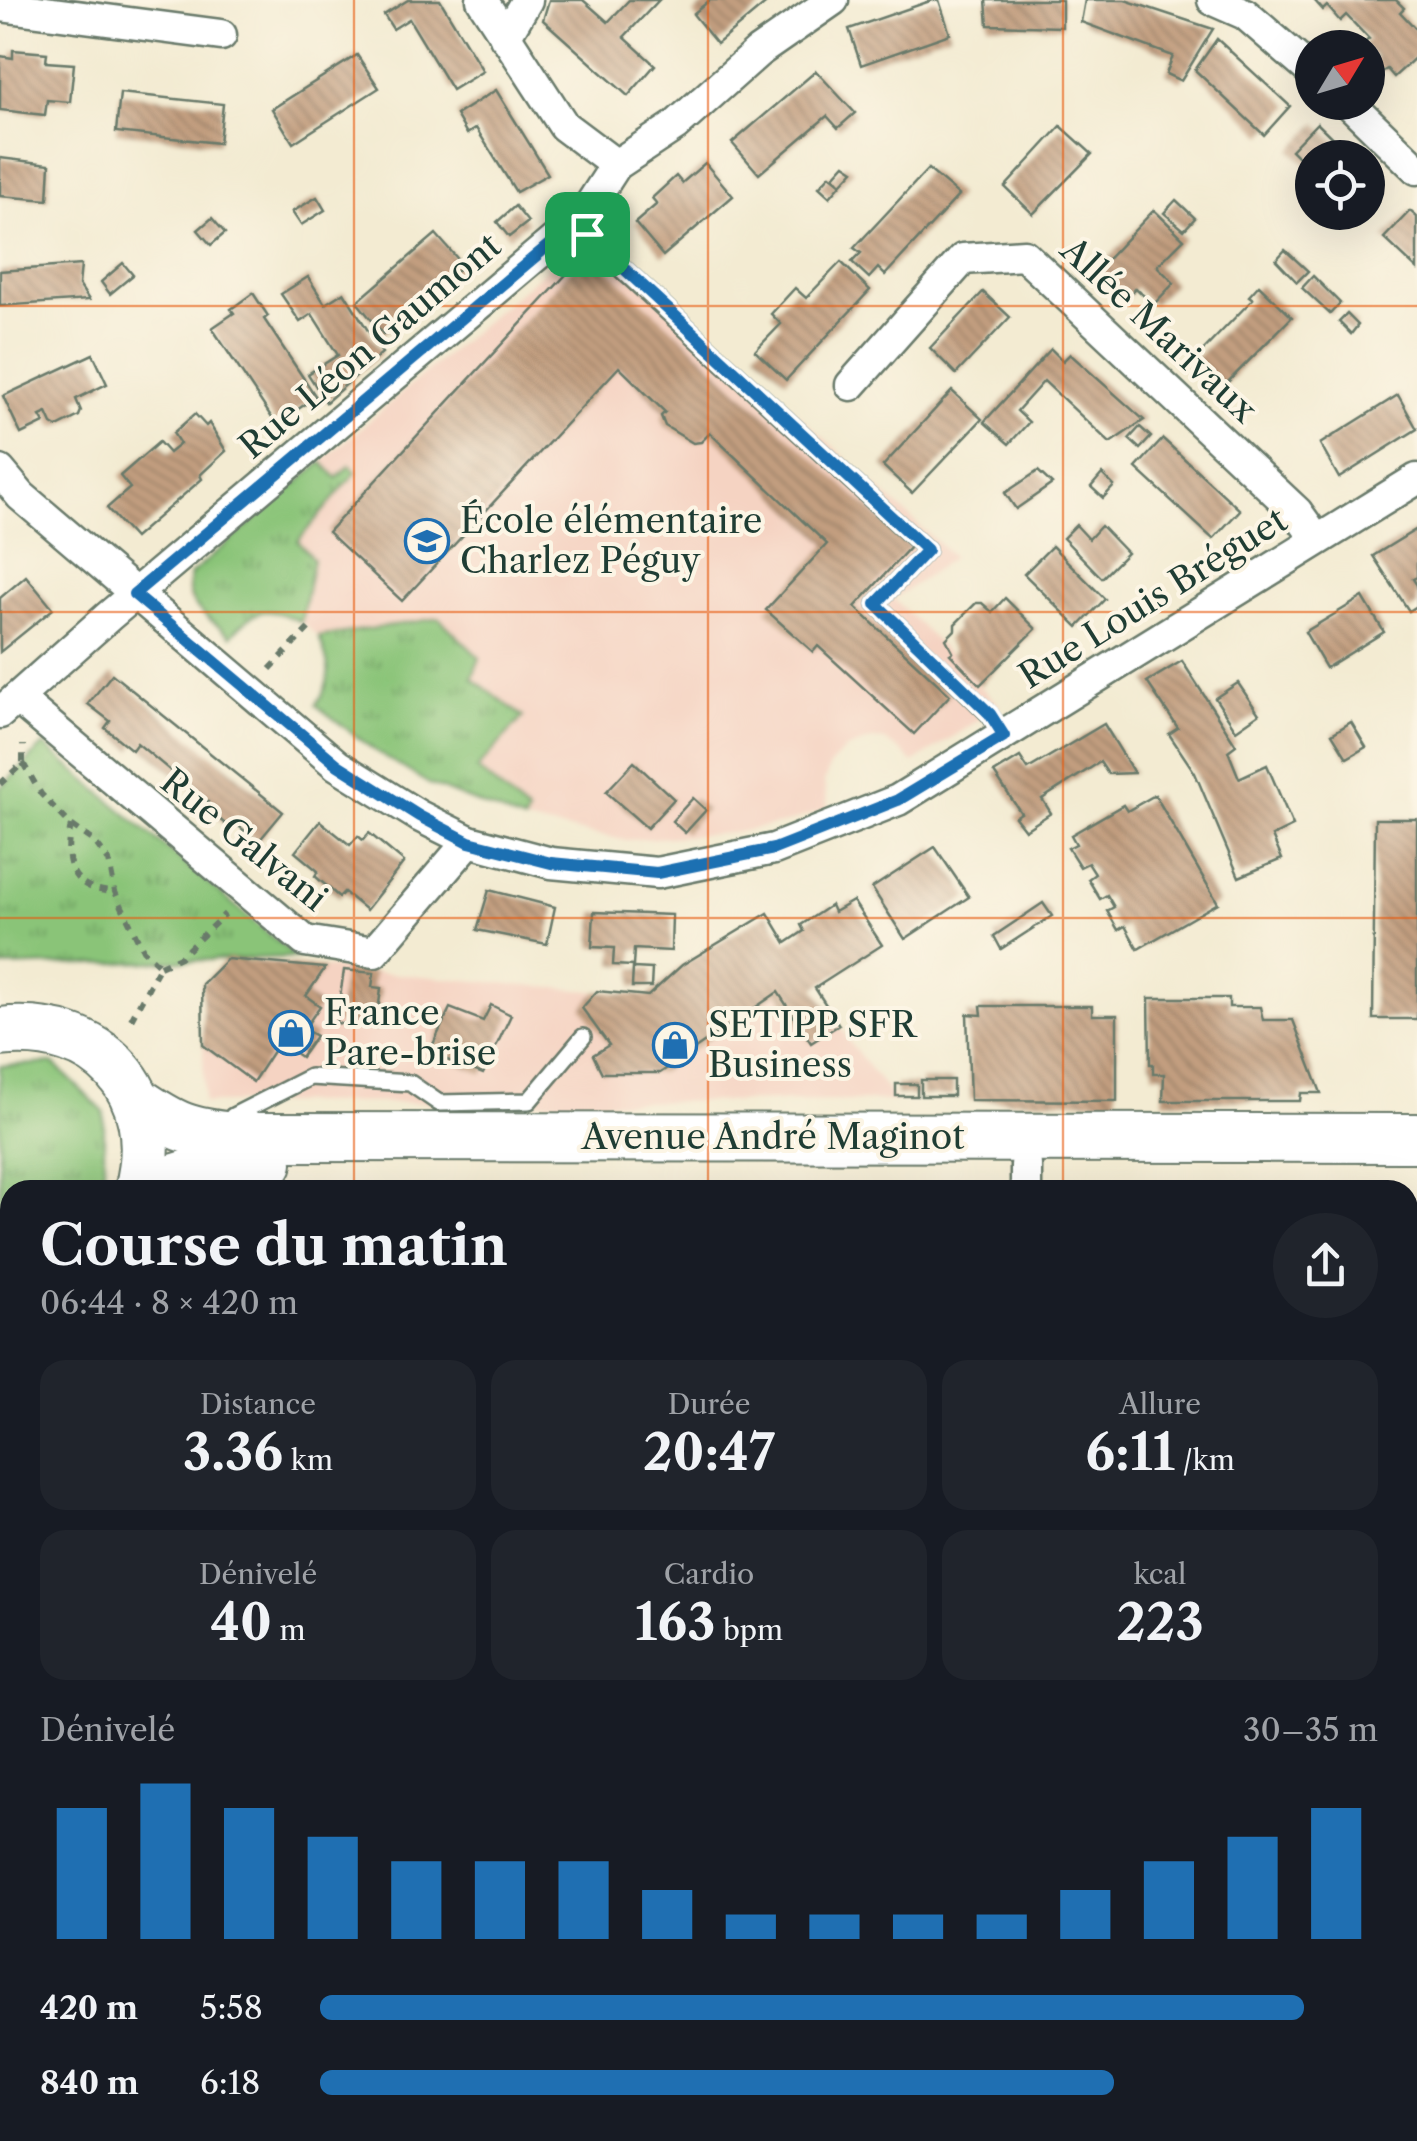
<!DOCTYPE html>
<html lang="fr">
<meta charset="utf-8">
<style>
:root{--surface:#171b24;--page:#20242c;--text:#f1f3f6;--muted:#9ea1a6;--accent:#1f6fb2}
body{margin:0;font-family:"Libre Caslon Text",serif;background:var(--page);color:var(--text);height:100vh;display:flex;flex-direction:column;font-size:38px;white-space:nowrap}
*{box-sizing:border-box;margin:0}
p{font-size:32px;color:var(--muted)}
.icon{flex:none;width:55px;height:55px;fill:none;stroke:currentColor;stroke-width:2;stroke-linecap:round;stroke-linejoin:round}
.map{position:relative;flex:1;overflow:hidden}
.drawer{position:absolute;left:0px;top:1180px;width:1418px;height:962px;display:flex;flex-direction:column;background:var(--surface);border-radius:30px 30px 0 0;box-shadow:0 10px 40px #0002}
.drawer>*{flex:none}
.needle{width:65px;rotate:52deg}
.fabs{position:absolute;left:1295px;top:30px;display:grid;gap:20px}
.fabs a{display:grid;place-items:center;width:90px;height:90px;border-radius:50%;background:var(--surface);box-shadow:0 10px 40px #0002;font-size:50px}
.pin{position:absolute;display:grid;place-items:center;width:85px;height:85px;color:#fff;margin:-42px;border-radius:20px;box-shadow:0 5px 15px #0006}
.round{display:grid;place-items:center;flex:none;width:105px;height:105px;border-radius:52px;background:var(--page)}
.headline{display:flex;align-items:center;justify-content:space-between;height:170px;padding:0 40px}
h1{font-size:55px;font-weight:700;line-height:75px}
.stats{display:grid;grid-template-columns:repeat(3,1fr);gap:15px;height:170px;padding:10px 40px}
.stats div{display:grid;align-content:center;border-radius:25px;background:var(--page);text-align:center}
.stats b{font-size:50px;font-weight:700}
.stats small{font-size:28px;font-weight:400}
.stats p{font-size:28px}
.chart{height:280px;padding:20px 40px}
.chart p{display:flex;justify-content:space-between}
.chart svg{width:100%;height:180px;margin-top:10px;stroke:var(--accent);stroke-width:6}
ul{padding:0 40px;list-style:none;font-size:32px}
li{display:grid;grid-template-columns:160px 120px 1fr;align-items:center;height:75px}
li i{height:25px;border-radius:12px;background:var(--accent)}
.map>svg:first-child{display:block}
.built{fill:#f5d3c2}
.grass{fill:url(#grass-tufts);stroke:#548056;stroke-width:2.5}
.building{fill:url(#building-back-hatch)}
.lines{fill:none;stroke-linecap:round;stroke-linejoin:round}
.service-casing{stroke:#697a6b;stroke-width:20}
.minor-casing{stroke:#697a6b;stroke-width:35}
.secondary-casing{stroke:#697a6b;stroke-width:48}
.primary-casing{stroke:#697a6b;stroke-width:52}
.path{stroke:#697a6b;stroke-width:6;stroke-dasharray:8 8;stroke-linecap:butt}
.service{stroke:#fff;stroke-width:15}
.minor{stroke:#fff;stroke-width:30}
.secondary{stroke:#fff;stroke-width:42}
.primary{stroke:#fff;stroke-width:48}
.route-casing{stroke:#fff;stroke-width:20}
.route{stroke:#1f6fb2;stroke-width:12}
.grid{fill:none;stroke:#e8590c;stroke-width:2.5;stroke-opacity:0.55}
.labels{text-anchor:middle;stroke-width:8;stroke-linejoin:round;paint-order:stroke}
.street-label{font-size:35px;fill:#1f3d34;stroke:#fcf5e5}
.poi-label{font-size:35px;fill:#1f3d34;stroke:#fcf5e5;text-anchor:start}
</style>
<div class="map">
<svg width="1417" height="2141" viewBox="0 0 1417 2141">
<defs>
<pattern id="grass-tufts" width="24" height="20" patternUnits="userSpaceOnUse" patternTransform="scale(2.5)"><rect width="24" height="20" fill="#8ac478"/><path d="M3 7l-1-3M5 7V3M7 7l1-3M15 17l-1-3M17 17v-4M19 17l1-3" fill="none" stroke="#70a063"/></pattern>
<pattern id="building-back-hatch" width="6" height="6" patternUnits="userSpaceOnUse" patternTransform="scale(2.5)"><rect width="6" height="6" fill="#c29e7f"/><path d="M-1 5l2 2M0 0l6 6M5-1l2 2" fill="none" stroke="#9d8269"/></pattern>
</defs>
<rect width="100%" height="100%" fill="#fcf5e5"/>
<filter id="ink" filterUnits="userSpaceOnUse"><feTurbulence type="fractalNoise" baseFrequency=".01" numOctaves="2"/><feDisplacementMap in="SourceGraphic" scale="20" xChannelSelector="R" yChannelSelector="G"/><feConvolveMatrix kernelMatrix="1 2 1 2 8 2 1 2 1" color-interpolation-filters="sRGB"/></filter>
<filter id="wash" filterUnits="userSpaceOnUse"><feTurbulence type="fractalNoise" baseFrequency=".0048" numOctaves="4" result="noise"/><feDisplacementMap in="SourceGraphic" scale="40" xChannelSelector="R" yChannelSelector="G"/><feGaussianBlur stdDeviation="2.25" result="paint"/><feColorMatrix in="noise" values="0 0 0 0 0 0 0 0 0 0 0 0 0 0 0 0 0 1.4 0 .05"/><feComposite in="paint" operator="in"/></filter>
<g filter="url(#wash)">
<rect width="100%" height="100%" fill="#f3ebd2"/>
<!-- built -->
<g class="built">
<polygon points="595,227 953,557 894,599 1000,706 913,763 901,751 884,740 871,740 846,749 830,765 824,782 828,808 786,823 732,833 626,840 524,822 429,784 374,750 316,705 329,686 330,663 319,637 301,622 274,610 251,615 231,636 189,600 186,587 191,574"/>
<polygon points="768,913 852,1046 896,1101 204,1103 202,984 227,959 648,996 682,965"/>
</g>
<!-- grass -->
<g class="grass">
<path d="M 322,462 L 337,478 L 350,465 L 356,472 L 298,541 L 313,559 L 301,622 C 266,606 257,607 231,636 C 210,618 180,605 191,574 Z"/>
<path d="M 439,618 L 480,658 L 472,678 L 523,717 L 477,769 L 528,813 L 524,822 L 429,784 L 374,750 L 316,705 C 334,680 330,665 319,637 Z"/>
<polygon points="44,745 296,957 0,967 0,788"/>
<polygon points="53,1063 104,1112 104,1175 89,1190 10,1190 10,1221 0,1221 0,1066"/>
</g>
<g id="blocks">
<!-- building -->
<g class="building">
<polygon points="408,0 440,0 483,71 452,90 409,19 393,29 384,15"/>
<polygon points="549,0 583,0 608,22 629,0 659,0 624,37 655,65 628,96 543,20"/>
<polygon points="710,0 770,0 717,44 693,14"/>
<polygon points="933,0 939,0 950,34 861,65 849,29"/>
<polygon points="986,0 1062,0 1062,27 988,25"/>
<polygon points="1085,0 1125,0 1213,29 1181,81 1166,74 1173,56 1081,22"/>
<polygon points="1314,0 1396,0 1404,8 1400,12 1417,30 1417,56 1394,77 1387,69 1382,72 1373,62 1377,58 1363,44 1369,39 1346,15 1340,21 1327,6 1323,10"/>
<polygon points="1217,39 1290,106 1264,135 1195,70"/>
<polygon points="13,50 47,53 46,62 74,64 70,102 47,100 45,115 0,110 0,56 13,58"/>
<polygon points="357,55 379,88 293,143 272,109"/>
<polygon points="816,71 855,113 838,128 827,116 759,174 732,143"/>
<polygon points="496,90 548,174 516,192 476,128 467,134 456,115"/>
<polygon points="120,93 223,104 219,143 116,132"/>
<polygon points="1317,123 1353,158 1312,158 1312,171 1291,150"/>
<polygon points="1061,126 1092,154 1033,214 1005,187"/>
<polygon points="0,158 50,164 48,200 0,196"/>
<polygon points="705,163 733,196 663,256 635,223 657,204 652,198 676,176 682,183"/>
<polygon points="845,164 854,170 841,184 834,176"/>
<polygon points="928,169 959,195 885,275 878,268 869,278 852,262 861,253 854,248"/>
<polygon points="830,175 841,184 830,197 819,187"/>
<polygon points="317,197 325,210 301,225 292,212"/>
<polygon points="1176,200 1195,218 1184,230 1164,213"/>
<polygon points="515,206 528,222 509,237 497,222"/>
<polygon points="1154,210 1184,239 1157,266 1174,283 1153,305 1136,288 1125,300 1096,271"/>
<polygon points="1410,211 1417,217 1417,269 1384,238"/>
<polygon points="212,218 225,233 211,245 198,230"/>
<polygon points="436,234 463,265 383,334 357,302"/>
<polygon points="1285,250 1308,271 1297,282 1276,260"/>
<polygon points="588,251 910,547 855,607 950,695 914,734 818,646 813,652 766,610 827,544 710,433 701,442 693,443 665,426 661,416 665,412 619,367 402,601 328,532"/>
<polygon points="841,262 870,290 786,380 755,351 781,324 771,314 795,288 806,298"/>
<polygon points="123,263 133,275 110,294 101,282"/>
<polygon points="81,265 79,285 89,300 0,306 0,271"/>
<polygon points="1313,276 1340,303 1330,314 1302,288"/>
<polygon points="308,277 325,304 344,292 382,353 326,402 308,374 338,355 312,314 300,322 281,294"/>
<polygon points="1259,285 1292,317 1222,388 1193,361 1253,299 1249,296"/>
<polygon points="983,292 1010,317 956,374 930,348"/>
<polygon points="253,293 268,316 264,319 316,397 276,424 212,328 234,313 231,309"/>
<polygon points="1347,314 1358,325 1351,334 1339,322"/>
<polygon points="1051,349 1063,361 1070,354 1144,420 1110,443 1044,381 1017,411 1029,422 1009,444 984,422"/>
<polygon points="93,354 107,384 76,399 81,411 79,416 57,427 52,424 47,413 40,416 44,423 21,434 3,396"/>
<polygon points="952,391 982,419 912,493 883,466"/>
<polygon points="1398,395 1417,429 1339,478 1320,444"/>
<polygon points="195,414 206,426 209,423 226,451 200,475 202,479 134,538 107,508 130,488 120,476 159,442 169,453 180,444 173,433"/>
<polygon points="1140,427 1151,437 1140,449 1129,439"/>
<polygon points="1163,439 1240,510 1213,539 1136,468"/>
<polygon points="1038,471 1052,484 1016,509 1005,493"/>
<polygon points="1102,474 1114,486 1103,498 1091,487"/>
<polygon points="1076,525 1089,539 1101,526 1127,553 1102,578 1063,538"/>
<polygon points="1417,529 1417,577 1413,579 1417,585 1417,606 1409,611 1373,556"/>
<polygon points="1052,546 1105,599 1078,627 1024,574"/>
<polygon points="26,576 53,609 0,652 0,598"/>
<polygon points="1363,597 1384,632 1326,668 1305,632"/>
<polygon points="1005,598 1036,629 980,685 950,654 953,652 946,639 955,630 955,624 976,603 982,603 992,612"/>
<polygon points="1182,661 1236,745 1228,751 1239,778 1267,765 1293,826 1272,836 1282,859 1239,877 1195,773 1169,734 1178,728 1147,682"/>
<polygon points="112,674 283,812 258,842 235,823 230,828 205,807 208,802 137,743 132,750 105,728 110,721 88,704"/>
<polygon points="1238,683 1259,714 1236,730 1215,698"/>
<polygon points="1351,722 1366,747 1347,758 1332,734"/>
<polygon points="1104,724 1134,773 1108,774 1100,762 1042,799 1051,813 1025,830 1015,817 1021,813 994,773 1020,757 1028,769"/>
<polygon points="634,762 674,799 647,828 606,792"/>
<polygon points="1155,795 1218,903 1138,949 1125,926 1118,930 1107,911 1114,907 1107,895 1100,899 1088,879 1095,874 1088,863 1080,867 1068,848 1076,844 1071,835 1123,805 1127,811"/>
<polygon points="693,798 706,810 685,833 672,821"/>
<polygon points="1375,819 1417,819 1417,1019 1373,1019"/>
<polygon points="320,821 350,845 358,836 363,840 369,833 404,862 366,910 344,892 339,897 315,876 318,871 295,852"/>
<polygon points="935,847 969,897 905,939 872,888"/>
<polygon points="489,890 555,907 547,944 477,930"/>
<polygon points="853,901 882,945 815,988 839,1025 811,1043 778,992 660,1073 602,1073 593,1055 609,1045 582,1008 597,991 648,996 682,965 768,913 786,943 804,931 801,925 831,905 834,912"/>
<polygon points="1043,903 1052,916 1001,949 994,936"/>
<polygon points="594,912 672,915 671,951 634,949 633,966 613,965 614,948 592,947"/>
<polygon points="227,959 325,968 306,996 320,1006 304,1029 316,1036 301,1057 279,1042 253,1082 203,1045 202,984"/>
<polygon points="633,968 652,969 651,987 632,987"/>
<polygon points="344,970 374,973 372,987 381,988 376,1028 336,1023"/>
<polygon points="1149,998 1229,998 1229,1007 1260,1007 1263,1020 1293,1020 1321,1093 1301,1093 1300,1101 1163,1101 1164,1074 1153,1074 1153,1064 1150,1064"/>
<polygon points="491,1005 511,1015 483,1074 429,1053 450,1008 483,1021"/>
<polygon points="981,1006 1092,1006 1092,1015 1117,1015 1117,1101 970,1100 967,1014 982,1015"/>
<rect x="921" y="1080" width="32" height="16"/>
<rect x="896" y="1084" width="21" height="12"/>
<polygon points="1408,1577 1417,1592 1417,1619 1408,1625"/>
<polygon points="1417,1686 1417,1728 1408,1713 1408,1692"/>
<polygon points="10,1759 10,1844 0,1850 0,1765"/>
<polygon points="0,2017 10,2019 10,2065 0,2062"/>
<polygon points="1417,2024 1417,2086 1408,2092 1408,2030"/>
<polygon points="58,2132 108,2132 113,2141 63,2141"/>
<polygon points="220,2132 311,2132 314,2136 305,2141 225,2141"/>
<polygon points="654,2132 754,2132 762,2141 655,2141 658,2137"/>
<polygon points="924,2132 1098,2132 1084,2141 933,2141"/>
<polygon points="1234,2132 1339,2132 1325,2141 1220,2141"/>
</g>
</g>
</g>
<g filter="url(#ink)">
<use href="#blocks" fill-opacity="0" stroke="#697a6b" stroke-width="2.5"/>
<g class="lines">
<defs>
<g id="service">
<polyline points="575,223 927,550 876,604 989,714 1004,736"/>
<polyline points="233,1128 233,1116 310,1077 410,1083 439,1103 529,1101 583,1037"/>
</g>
<g id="minor">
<polyline points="482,0 564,126 616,165"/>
<polyline points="1213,0 1245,14 1312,72"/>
<polyline points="0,6 221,35"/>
<polyline points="505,37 527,0"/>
<polyline points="1348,102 1417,169"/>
<polyline points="851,385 963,259 1024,255 1297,512 1317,540"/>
<polyline points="0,471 21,496 337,765 419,816 469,841 551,863 657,873 774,849 898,800 1417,479"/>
<polyline points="17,698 305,941 374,952 469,841"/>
<polyline points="0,713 109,616 583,216 616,165 675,126 758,52 833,0"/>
<polyline points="1026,1190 1026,1165"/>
<polyline points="0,1733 10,1727"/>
<polyline points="1408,1993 1417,1987"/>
<polyline points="336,2132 341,2141"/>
<polyline points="1153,2141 1167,2132"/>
</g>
<polyline id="secondary" points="835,2132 843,2141"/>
<g id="primary">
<path d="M 0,1032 C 100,1021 165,1091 139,1190"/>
<path d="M 137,1101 C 175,1127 188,1132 233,1137 L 1417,1138"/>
<polyline points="140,1189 226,1163 268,1163"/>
<polyline points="0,1265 10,1267"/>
</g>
</defs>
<!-- service casing -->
<use href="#service" class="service-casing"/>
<!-- minor casing -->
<use href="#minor" class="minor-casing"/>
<!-- secondary casing -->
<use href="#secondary" class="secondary-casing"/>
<!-- primary casing -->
<use href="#primary" class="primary-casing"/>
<!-- path -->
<g class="path">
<polyline points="270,669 310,627"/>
<polyline points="23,763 41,794 71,825 94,841 109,861 115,892 143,950 160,966 128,1025"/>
<polyline points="0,784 23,763 23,745"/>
<path d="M 71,825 C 63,864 71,890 114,892"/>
<polyline points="160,966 180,957 225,914"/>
<polyline points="1408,1768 1417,1783"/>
</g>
<!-- service -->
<use href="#service" class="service"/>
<!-- minor -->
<use href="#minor" class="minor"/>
<!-- secondary -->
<use href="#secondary" class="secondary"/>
<!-- primary -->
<use href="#primary" class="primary"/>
</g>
</g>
<g class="lines" filter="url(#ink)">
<defs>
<polygon id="route" points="575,223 927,550 876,604 990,714 1004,736 898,800 774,849 657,873 551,863 469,842 419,816 338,765 134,594"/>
</defs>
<!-- route casing -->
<use href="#route" class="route-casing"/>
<!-- route -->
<use href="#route" class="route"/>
</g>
<!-- grid -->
<path class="grid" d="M 354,0 L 354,1190M 708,0 L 708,1190M 1063,0 L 1063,1190M 0,306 L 1417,306M 0,612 L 1417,612M 0,918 L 1417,918M 0,1223 L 10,1223M 1408,1223 L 1417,1223M 0,1529 L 10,1529M 1408,1529 L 1417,1529M 0,1835 L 10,1835M 1408,1835 L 1417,1835M 354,2132 L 354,2141M 708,2132 L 708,2141M 1063,2132 L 1063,2141"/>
<!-- icons -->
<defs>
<symbol id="school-ring" viewBox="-11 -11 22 22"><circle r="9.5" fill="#fcf5e5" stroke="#1f6fb2" stroke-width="1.5"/><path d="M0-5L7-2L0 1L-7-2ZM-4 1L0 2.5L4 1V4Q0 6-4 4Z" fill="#1f6fb2"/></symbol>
<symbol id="shop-ring" viewBox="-11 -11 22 22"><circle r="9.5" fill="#fcf5e5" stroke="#1f6fb2" stroke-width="1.5"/><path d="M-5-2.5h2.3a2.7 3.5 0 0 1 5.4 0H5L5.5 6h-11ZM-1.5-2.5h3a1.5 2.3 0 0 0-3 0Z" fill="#1f6fb2"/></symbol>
</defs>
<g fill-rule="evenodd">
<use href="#school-ring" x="402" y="516" width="50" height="50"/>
<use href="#shop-ring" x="266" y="1008" width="50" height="50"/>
<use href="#shop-ring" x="650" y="1020" width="50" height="50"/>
</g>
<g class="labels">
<!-- street labels -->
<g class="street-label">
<text transform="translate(1159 330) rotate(43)" y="12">Allée Marivaux</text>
<text transform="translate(370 346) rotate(-40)" y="12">Rue Léon Gaumont</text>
<text transform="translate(1153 598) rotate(-32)" y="12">Rue Louis Bréguet</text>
<text transform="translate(244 840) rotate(39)" y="12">Rue Galvani</text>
<text x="773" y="1149">Avenue André Maginot</text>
</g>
<!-- poi labels -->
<g class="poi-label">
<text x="460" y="533">École élémentaire<tspan x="460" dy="40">Charlez Péguy</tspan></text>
<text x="324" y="1025">France<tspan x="324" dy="40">Pare-brise</tspan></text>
<text x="708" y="1037">SETIPP SFR<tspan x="708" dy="40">Business</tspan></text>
</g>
</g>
</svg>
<div class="fabs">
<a><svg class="needle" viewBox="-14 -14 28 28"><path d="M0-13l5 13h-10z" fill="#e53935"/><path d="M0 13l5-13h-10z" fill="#9ea1a6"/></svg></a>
<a><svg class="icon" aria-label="locate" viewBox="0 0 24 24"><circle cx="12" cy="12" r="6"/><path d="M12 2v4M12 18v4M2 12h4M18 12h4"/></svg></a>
</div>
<div class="pin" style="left:587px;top:234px;background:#1e9e55"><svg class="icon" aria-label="arrive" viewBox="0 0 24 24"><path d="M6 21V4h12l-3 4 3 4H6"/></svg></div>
<section class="drawer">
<div class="headline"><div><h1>Course du matin</h1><p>06:44 · 8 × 420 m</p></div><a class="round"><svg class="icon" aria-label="share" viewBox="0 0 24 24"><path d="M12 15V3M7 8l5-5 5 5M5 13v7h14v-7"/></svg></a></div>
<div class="stats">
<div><p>Distance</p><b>3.36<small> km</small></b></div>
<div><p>Durée</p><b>20:47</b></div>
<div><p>Allure</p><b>6:11<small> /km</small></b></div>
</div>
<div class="stats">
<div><p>Dénivelé</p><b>40<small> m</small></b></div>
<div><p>Cardio</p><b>163<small> bpm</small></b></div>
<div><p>kcal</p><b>223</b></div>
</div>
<div class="chart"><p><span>Dénivelé</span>30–35 m</p>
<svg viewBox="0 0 160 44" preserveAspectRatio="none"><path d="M5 44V12M15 44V6M25 44V12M35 44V19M45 44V25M55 44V25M65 44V25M75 44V32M85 44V38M95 44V38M105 44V38M115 44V38M125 44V32M135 44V25M145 44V19M155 44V12"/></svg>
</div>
<ul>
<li><b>420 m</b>5:58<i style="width:93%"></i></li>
<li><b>840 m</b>6:18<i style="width:75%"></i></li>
</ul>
</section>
</div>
